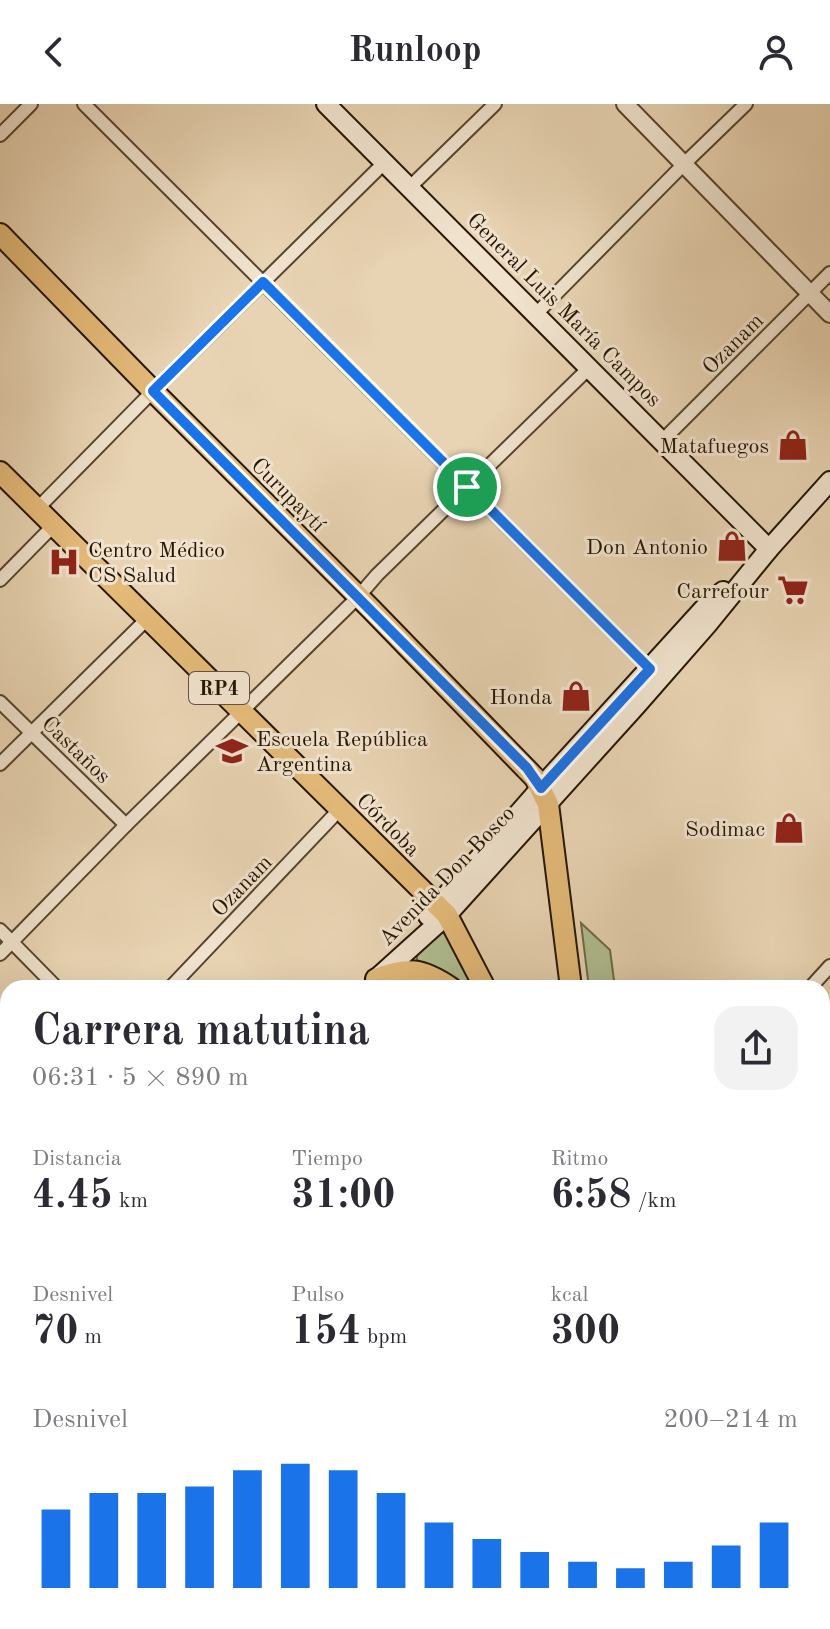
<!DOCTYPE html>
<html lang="es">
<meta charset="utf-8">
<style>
:root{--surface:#fff;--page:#f2f2f3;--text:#2b2b33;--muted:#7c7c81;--accent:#1a73e8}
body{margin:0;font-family:"Old Standard TT",serif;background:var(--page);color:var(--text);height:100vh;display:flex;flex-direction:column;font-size:30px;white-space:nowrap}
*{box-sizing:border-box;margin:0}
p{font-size:26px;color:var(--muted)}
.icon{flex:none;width:44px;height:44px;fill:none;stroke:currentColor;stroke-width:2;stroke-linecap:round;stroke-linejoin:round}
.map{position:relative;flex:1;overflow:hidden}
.side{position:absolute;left:0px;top:876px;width:830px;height:650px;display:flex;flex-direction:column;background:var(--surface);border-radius:24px 24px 0 0;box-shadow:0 8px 32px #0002}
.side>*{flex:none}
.pin{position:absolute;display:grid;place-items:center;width:68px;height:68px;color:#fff;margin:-34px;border:4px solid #fff;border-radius:50%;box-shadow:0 2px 8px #0007}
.round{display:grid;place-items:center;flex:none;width:84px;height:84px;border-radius:24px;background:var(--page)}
.summary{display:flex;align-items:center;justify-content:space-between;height:136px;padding:0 32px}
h1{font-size:44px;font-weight:700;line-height:60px}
.figures{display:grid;grid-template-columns:repeat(3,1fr);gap:12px;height:136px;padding:8px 32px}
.figures div{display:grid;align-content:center}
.figures b{font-size:40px;font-weight:700}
.figures small{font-size:22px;font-weight:400}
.figures p{font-size:22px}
.chart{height:224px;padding:16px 32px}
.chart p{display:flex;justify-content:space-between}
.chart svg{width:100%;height:144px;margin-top:8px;stroke:var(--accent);stroke-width:6}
header{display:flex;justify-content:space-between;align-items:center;height:104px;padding:0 32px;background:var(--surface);font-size:36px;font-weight:700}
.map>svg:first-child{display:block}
.green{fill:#b0be91;stroke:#6b6a49;stroke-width:2}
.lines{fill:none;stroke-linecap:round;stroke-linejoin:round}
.minor-casing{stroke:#56452d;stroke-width:16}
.tertiary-casing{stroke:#56452d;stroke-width:20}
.secondary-casing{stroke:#261601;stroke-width:22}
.primary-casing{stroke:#261601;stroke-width:24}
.minor{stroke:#f0e2cd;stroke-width:12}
.tertiary{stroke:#f0e2cd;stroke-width:16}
.secondary{stroke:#f0e2cd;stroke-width:18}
.primary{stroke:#e4ba79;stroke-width:20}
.route-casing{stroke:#fff;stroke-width:16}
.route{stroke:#1a73e8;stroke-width:10}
.labels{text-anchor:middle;stroke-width:6;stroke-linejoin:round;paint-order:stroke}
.shield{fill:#f0e2cd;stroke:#63533e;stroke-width:2}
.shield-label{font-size:20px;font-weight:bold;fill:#261601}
.street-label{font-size:22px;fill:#261601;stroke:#f0e2cd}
.poi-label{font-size:22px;fill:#261601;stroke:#f0e2cd;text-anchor:end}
</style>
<header><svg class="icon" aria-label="back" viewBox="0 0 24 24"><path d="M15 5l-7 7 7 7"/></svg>Runloop<svg class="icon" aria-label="person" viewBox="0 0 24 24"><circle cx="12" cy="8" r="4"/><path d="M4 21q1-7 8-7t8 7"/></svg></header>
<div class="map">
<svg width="830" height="1525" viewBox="0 0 830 1525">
<rect width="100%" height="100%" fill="#e8d3b2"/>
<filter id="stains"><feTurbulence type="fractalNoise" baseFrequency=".0025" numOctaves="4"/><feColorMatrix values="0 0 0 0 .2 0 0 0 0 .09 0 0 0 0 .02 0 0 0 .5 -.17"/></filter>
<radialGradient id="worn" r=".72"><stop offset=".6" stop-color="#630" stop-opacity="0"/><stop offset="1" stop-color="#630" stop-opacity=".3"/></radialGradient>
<!-- green -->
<g class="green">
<polygon points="581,819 610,846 615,884 589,884"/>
<polygon points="439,828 445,829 474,884 463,884 450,874 417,856 417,850"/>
<polygon points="822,971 830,979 830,1066 822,1074"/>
</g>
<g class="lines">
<defs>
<g id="minor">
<polyline points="84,0 650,565"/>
<polyline points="0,31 31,0"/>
<polyline points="409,84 495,0"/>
<polyline points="536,210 683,61 746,0"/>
<polyline points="662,337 830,169"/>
<polyline points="37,405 153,287 384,59"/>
<polyline points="0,476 54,421"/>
<polyline points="0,598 126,721"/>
<polyline points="0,660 147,515"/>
<polyline points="0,826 57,884"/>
<polyline points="0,850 126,721 358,493 377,471 589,264"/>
<polyline points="170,884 340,705"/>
<polyline points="810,884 830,862"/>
<polyline points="0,1057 8,1049"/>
<polyline points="0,1088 8,1096"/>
<polyline points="0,1326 8,1333"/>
<polyline points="822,1400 830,1393"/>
<polyline points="146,1518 153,1525"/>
<polyline points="368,1518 375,1525"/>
<polyline points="586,1518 593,1525"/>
<polyline points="122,1525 129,1518"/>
<polyline points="316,1525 323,1518"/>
<polyline points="507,1525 514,1518"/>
<polyline points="693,1525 700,1518"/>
</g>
<g id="tertiary">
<polyline points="625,0 830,210"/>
<polyline points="822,1196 830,1204"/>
<polyline points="822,1265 830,1273"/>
</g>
<g id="secondary">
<polyline points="326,0 769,445"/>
<polyline points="428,812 552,671 705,503 723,487"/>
<polyline points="376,875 447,811 636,602 707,521 769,445 830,377"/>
<polyline points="0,1290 8,1282"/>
</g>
<g id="primary">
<polyline points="0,130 153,287 371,505 535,674 548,700 571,884"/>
<polyline points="0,368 447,811 485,884"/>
<path d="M 376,875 C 407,862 423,865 451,884"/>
<polyline points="822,1218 830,1226"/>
<polyline points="822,1244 830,1252"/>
</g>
</defs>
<!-- minor casing -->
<use href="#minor" class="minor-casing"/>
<!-- tertiary casing -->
<use href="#tertiary" class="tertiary-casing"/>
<!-- secondary casing -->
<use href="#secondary" class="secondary-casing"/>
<!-- primary casing -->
<use href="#primary" class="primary-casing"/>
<!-- minor -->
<use href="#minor" class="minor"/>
<!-- tertiary -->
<use href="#tertiary" class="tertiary"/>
<!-- secondary -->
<use href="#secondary" class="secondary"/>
<!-- primary -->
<use href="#primary" class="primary"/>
</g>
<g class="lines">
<defs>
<polygon id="route" points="263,178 650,565 541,684 527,664 153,287"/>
</defs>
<!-- route casing -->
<use href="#route" class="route-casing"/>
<!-- route -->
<use href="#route" class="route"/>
</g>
<!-- icons -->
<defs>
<symbol id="shop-bare" viewBox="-9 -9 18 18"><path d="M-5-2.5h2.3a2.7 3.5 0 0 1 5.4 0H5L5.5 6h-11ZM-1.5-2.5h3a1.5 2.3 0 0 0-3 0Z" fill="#8f2418" stroke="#f0e2cd" stroke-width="2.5" paint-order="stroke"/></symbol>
<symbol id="hospital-bare" viewBox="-9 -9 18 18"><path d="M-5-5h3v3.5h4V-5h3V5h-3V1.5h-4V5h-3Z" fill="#8f2418" stroke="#f0e2cd" stroke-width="2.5" paint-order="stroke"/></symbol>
<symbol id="supermarket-bare" viewBox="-9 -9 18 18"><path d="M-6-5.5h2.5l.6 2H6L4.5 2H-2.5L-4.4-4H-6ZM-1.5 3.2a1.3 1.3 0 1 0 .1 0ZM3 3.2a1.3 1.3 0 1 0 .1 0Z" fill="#8f2418" stroke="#f0e2cd" stroke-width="2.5" paint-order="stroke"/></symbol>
<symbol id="school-bare" viewBox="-9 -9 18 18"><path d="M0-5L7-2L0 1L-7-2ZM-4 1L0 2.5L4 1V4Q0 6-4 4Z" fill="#8f2418" stroke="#f0e2cd" stroke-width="2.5" paint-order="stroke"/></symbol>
</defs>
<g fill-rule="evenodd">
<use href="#shop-bare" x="771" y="319" width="44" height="44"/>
<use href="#shop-bare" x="710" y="420" width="44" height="44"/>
<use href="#hospital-bare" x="42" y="436" width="44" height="44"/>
<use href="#supermarket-bare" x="771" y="464" width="44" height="44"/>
<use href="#shop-bare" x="554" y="570" width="44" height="44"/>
<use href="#school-bare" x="210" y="625" width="44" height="44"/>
<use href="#shop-bare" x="767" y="702" width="44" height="44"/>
</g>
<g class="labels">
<!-- shield labels -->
<rect class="shield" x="189" y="568" width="60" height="32" rx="6"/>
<g class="shield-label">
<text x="219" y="591">RP4</text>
</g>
<!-- street labels -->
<g class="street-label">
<text transform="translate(565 205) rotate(45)" y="8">General Luis María Campos</text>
<text transform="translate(732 239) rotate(-45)" y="8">Ozanam</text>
<text transform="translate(289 390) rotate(45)" y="8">Curupaytí</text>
<text transform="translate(77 645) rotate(44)" y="8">Castaños</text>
<text transform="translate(389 720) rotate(45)" y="8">Córdoba</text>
<text transform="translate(446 771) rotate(-46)" y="8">Avenida Don Bosco</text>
<text transform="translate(241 781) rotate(-46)" y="8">Ozanam</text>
</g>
<!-- poi labels -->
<g class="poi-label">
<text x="769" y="349">Matafuegos</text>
<text x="708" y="450">Don Antonio</text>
<text x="88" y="453" text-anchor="start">Centro Médico<tspan x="88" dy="25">CS Salud</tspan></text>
<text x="769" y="494">Carrefour</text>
<text x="552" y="600">Honda</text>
<text x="256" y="642" text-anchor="start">Escuela República<tspan x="256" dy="25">Argentina</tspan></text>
<text x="765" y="732">Sodimac</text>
</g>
</g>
<rect width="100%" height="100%" filter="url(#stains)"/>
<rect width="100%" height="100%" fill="url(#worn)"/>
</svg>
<div class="pin" style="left:467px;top:383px;background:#1e9e55"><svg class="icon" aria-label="arrive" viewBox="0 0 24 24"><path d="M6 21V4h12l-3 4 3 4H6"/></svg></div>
<section class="side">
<div class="summary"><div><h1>Carrera matutina</h1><p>06:31 · 5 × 890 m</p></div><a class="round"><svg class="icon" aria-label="share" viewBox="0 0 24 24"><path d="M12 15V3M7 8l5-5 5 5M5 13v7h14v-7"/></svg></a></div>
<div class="figures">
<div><p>Distancia</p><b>4.45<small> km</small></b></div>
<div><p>Tiempo</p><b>31:00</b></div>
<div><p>Ritmo</p><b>6:58<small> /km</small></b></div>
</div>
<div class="figures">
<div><p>Desnivel</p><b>70<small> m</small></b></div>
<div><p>Pulso</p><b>154<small> bpm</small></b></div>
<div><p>kcal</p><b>300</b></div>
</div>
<div class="chart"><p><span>Desnivel</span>200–214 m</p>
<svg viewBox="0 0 160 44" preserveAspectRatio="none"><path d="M5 44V20M15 44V15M25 44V15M35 44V13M45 44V8M55 44V6M65 44V8M75 44V15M85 44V24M95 44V29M105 44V33M115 44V36M125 44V38M135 44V36M145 44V31M155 44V24"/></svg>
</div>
</section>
</div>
